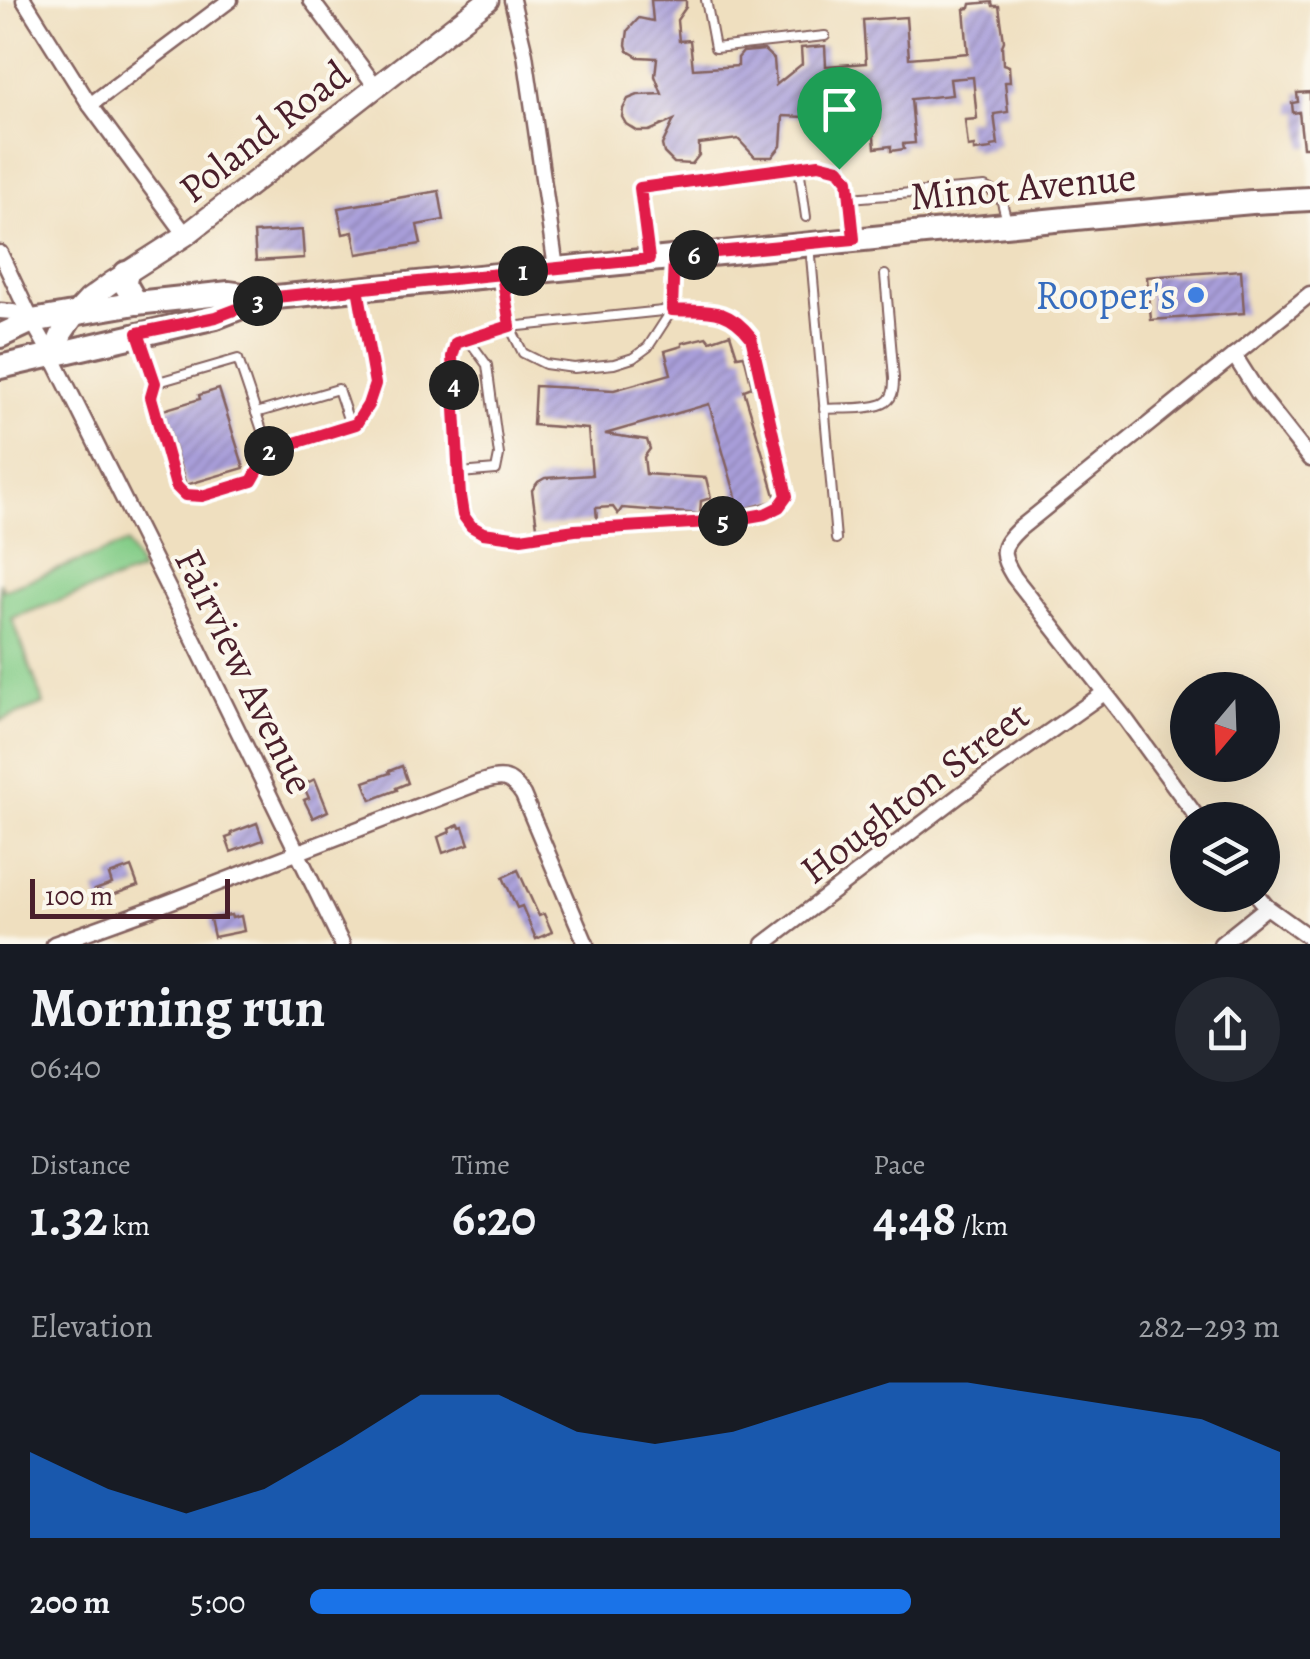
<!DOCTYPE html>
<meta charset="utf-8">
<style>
:root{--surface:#171b24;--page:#242831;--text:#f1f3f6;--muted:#9ea1a6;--accent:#1a73e8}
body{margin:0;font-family:Alegreya,serif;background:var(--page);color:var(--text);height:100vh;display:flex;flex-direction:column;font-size:38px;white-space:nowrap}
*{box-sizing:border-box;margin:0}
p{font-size:32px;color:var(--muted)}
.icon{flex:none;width:55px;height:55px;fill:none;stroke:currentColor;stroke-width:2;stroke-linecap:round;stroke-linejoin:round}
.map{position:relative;height:944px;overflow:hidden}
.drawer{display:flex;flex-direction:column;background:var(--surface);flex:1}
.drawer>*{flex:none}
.needle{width:65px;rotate:199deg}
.fabs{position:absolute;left:1170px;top:672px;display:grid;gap:20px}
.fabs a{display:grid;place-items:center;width:110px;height:110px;border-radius:50%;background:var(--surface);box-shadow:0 10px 40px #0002;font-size:50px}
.scale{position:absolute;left:30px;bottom:25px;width:200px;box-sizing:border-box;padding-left:10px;border:5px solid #4a1f2b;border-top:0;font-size:28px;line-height:35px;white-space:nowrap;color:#4a1f2b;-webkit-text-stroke:8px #fbf7ec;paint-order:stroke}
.pin{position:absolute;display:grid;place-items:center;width:85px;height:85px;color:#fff;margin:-102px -42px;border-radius:50% 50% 50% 0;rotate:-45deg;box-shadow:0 0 10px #0007}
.pin .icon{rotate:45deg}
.km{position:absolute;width:50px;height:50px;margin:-25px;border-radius:50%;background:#222;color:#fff;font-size:28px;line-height:50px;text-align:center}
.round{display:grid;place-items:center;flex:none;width:105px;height:105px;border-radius:52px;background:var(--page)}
.summary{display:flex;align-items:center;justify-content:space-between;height:170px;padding:0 30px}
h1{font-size:55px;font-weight:700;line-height:75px}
.figures{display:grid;grid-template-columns:repeat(3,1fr);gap:15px;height:170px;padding:10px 30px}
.figures div{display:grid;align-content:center}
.figures b{font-size:50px;font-weight:700}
.figures small{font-size:28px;font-weight:400}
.figures p{font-size:28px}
.chart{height:280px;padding:20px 30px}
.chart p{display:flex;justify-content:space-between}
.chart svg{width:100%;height:180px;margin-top:10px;fill:var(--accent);opacity:.7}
ul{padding:0 30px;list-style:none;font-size:32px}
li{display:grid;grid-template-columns:160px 120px 1fr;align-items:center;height:75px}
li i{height:25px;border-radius:12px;background:var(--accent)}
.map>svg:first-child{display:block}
.green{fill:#85cd89;stroke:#68765a;stroke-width:2.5}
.building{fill:url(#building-hatch)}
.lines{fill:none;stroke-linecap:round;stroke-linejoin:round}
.lane-casing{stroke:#84625f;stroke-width:12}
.street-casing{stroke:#84625f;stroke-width:19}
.secondary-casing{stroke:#84625f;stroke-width:25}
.primary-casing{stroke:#84625f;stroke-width:28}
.lane{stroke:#fff;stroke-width:8}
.street{stroke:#fff;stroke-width:14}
.secondary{stroke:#fff;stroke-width:20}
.primary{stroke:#fff;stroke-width:22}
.route-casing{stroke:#fff;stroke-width:20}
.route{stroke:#e11d48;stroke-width:12}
.shop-dot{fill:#3f7fe0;stroke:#fbf7ec;stroke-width:4}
.labels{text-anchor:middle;stroke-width:8;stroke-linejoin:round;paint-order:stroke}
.street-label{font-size:40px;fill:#4a1f2b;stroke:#fbf7ec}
.shop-label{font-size:40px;fill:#366cbe;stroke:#fbf7ec;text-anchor:end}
</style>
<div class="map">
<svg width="1310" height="944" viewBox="0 0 1310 944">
<defs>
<pattern id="building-hatch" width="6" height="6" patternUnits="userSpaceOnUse" patternTransform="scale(2.5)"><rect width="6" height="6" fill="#a99fda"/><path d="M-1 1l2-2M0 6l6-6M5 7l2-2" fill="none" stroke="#8c81b1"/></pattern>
</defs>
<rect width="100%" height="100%" fill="#fbf7ec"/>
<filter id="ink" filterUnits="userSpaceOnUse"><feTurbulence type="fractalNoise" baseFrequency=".01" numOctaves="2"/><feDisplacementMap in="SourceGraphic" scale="20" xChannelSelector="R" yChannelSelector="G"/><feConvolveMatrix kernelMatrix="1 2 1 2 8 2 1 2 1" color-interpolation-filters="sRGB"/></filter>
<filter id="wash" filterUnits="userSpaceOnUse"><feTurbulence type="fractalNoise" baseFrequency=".0048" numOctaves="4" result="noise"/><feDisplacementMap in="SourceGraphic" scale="40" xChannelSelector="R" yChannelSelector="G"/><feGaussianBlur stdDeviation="2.25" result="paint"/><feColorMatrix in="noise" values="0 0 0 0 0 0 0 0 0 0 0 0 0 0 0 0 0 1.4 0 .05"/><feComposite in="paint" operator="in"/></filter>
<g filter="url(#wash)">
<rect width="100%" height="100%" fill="#efdfbf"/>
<!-- green -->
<polygon class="green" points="127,543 141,571 12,618 44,704 0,721 0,582 3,590"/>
<g id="blocks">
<!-- building -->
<g class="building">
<polygon points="651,0 686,0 686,7 677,20 679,41 690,40 693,69 738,66 738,58 743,52 764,50 774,59 776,85 802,64 801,48 825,46 826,66 866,63 863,20 906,17 909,58 968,53 964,9 970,8 971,4 992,2 993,6 999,6 1004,41 1002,46 1003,64 1009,66 1010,82 1005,82 1008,112 994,114 998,145 991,146 992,149 974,151 974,146 968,147 965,120 977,119 973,77 950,79 952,95 911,99 915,143 903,144 904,149 891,151 891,146 875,148 872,115 827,119 825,99 806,117 783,116 781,146 772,157 755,157 738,139 699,144 699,155 692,164 674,163 664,153 662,145 674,120 649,131 637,131 626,124 622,117 623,109 628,99 638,95 662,94 655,76 657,58 638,57 628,51 626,45 628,30 639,18 653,21"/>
<polygon points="1310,92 1310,147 1303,147 1299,112 1293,113 1292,103 1298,102 1297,93"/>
<polygon points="439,191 444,220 417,225 421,244 357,254 353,232 343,234 338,208"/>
<polygon points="302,230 304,258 256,261 254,233"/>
<polygon points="1241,270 1244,313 1151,320 1147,277"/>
<polygon points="730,334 737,356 744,355 752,387 744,390 776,499 774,501 740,510 709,404 605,434 647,440 650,449 644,457 646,474 706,478 711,498 701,501 700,514 622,508 618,514 613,507 596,508 597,521 537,527 532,490 538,482 545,478 592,475 588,429 533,425 535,386 614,390 671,374 665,351 682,346 682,343 707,337 710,341"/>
<polygon points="219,389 244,468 186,485 163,410 200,399 199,395"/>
<polygon points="402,766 408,783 396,788 397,790 371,800 364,782 390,773 389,771"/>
<polygon points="315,779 328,811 313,818 304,800 309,798 303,785"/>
<polygon points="257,823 263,840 231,852 226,838 232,836 231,833"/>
<polygon points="459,825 460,828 463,827 469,844 443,853 438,837 450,832 449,829"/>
<polygon points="131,867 138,886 112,895 114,900 101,905 95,890 112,884 109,875"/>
<polygon points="518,870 539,916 544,914 552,932 536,939 522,906 517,908 503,877"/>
<polygon points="231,915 232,918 241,916 244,931 214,937 210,919"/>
</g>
</g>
</g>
<g filter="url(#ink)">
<use href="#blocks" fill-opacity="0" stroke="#84625f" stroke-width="2.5"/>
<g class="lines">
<defs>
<g id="lane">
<polyline points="706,0 715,48 825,36"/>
<polyline points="799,167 806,217"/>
<polyline points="850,198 985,187 1000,195 1007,221"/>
<polyline points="810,245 836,539"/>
<polyline points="649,258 639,188 819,164 839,169 848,180 853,235"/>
<polyline points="502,276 510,327 523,353 545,364 574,368 614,364 633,358 648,347 672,310 674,261"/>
<polyline points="140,339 155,383 238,359 269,451"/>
<polyline points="155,383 151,397 177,486 185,495 202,496 252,481 269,451 356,424 368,405 375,384 358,293"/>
<path d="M 824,409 C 838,408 876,410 886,402 C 894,397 894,386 894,378 L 885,275"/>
<polyline points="256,413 338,389 350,425"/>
<polyline points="460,473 460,496 463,515 471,526 483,533 502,537 521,537 615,527 726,521 765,514 779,507 787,497 751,337 738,319 719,313 672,310 510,327 456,343 452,357 460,473 496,470 499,455 487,365 468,339"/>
</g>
<g id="street">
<polyline points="24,0 90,105 186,235"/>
<polyline points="311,0 377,88"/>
<polyline points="512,0 525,54 556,268"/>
<polyline points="90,105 230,0"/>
<polyline points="0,253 32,321 52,356 188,628 342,944"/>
<polyline points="0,311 13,312 31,320"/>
<polyline points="1234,355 1258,393 1310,459"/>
<path d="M 1199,820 L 1127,721 L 1014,577 C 1000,554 999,548 1019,529 L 1310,294"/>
<polyline points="1257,895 1267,907 1310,938"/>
<path d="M 54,944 L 151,909 L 478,783 C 501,776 509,774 523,795 L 586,944"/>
<polyline points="764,944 960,795 1104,693"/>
<polyline points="1221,944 1267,907"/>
</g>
<polyline id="secondary" points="52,356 62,333 75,314 89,299 111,283 186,235 488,0"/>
<g id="primary">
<polyline points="126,273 125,284 136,303"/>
<polyline points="0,336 32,321 136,303 229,293 266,298 1086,217 1252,202 1310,199"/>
<polyline points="0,367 216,317 262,299"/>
</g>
</defs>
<!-- lane casing -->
<use href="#lane" class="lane-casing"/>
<!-- street casing -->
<use href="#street" class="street-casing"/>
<!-- secondary casing -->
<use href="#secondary" class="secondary-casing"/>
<!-- primary casing -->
<use href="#primary" class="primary-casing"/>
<!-- lane -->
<use href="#lane" class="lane"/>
<!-- street -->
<use href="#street" class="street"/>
<!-- secondary -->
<use href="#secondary" class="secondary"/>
<!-- primary -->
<use href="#primary" class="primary"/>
</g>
</g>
<g class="lines" filter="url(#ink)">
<defs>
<path id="route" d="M 839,169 L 819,164 L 640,188 L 649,259 L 358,288 L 375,384 L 368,405 L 356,424 L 269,451 L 252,481 L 202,496 L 185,495 L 176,486 L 151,397 L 155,383 L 138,333 L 216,317 L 266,298 L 502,274 L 510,326 L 456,343 L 452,357 L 460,496 L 463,515 L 471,526 L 483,533 L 521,538 L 575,530 L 726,521 L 765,514 L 779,507 L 787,496 L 751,337 C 727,306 708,312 672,310 L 674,256 L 854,239 L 848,180 L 839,169"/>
</defs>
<!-- route casing -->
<use href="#route" class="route-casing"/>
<!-- route -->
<use href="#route" class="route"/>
</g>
<!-- markers -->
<circle class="shop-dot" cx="1196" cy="295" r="10"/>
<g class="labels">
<!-- street labels -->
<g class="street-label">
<text transform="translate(264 131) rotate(-38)" y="14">Poland Road</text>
<text transform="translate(1023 186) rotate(-5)" y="14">Minot Avenue</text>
<text transform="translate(245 671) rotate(64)" y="14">Fairview Avenue</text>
<text transform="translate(914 792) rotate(-37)" y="14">Houghton Street</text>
</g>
<!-- shop labels -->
<g class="shop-label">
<text x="1176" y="309">Rooper's</text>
</g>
</g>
</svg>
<div class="fabs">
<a><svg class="needle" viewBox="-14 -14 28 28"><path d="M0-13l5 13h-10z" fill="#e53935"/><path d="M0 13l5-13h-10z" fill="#9ea1a6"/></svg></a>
<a><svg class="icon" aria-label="layers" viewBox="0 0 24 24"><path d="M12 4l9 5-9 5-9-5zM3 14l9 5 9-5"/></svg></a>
</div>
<div class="scale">100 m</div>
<div class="pin" style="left:839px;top:169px;background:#1e9e55"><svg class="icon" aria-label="arrive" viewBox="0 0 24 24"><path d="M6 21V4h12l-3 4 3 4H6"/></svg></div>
<b class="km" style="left:523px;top:271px">1</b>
<b class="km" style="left:269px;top:451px">2</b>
<b class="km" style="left:258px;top:301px">3</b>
<b class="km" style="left:454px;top:385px">4</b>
<b class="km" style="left:723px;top:521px">5</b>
<b class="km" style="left:694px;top:255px">6</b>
</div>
<section class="drawer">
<div class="summary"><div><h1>Morning run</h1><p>06:40</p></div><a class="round"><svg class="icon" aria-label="share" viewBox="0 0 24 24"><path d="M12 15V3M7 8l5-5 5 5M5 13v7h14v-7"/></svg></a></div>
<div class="figures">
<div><p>Distance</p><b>1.32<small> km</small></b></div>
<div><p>Time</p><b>6:20</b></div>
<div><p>Pace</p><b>4:48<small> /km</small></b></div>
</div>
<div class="chart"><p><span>Elevation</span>282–293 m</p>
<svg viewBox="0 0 160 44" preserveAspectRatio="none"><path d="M0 44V23L10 32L20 38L30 32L40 21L50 9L60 9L70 18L80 21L90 18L100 12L110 6L120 6L130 9L140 12L150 15L160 23V44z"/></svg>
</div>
<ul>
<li><b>200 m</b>5:00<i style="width:62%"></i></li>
</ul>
</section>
